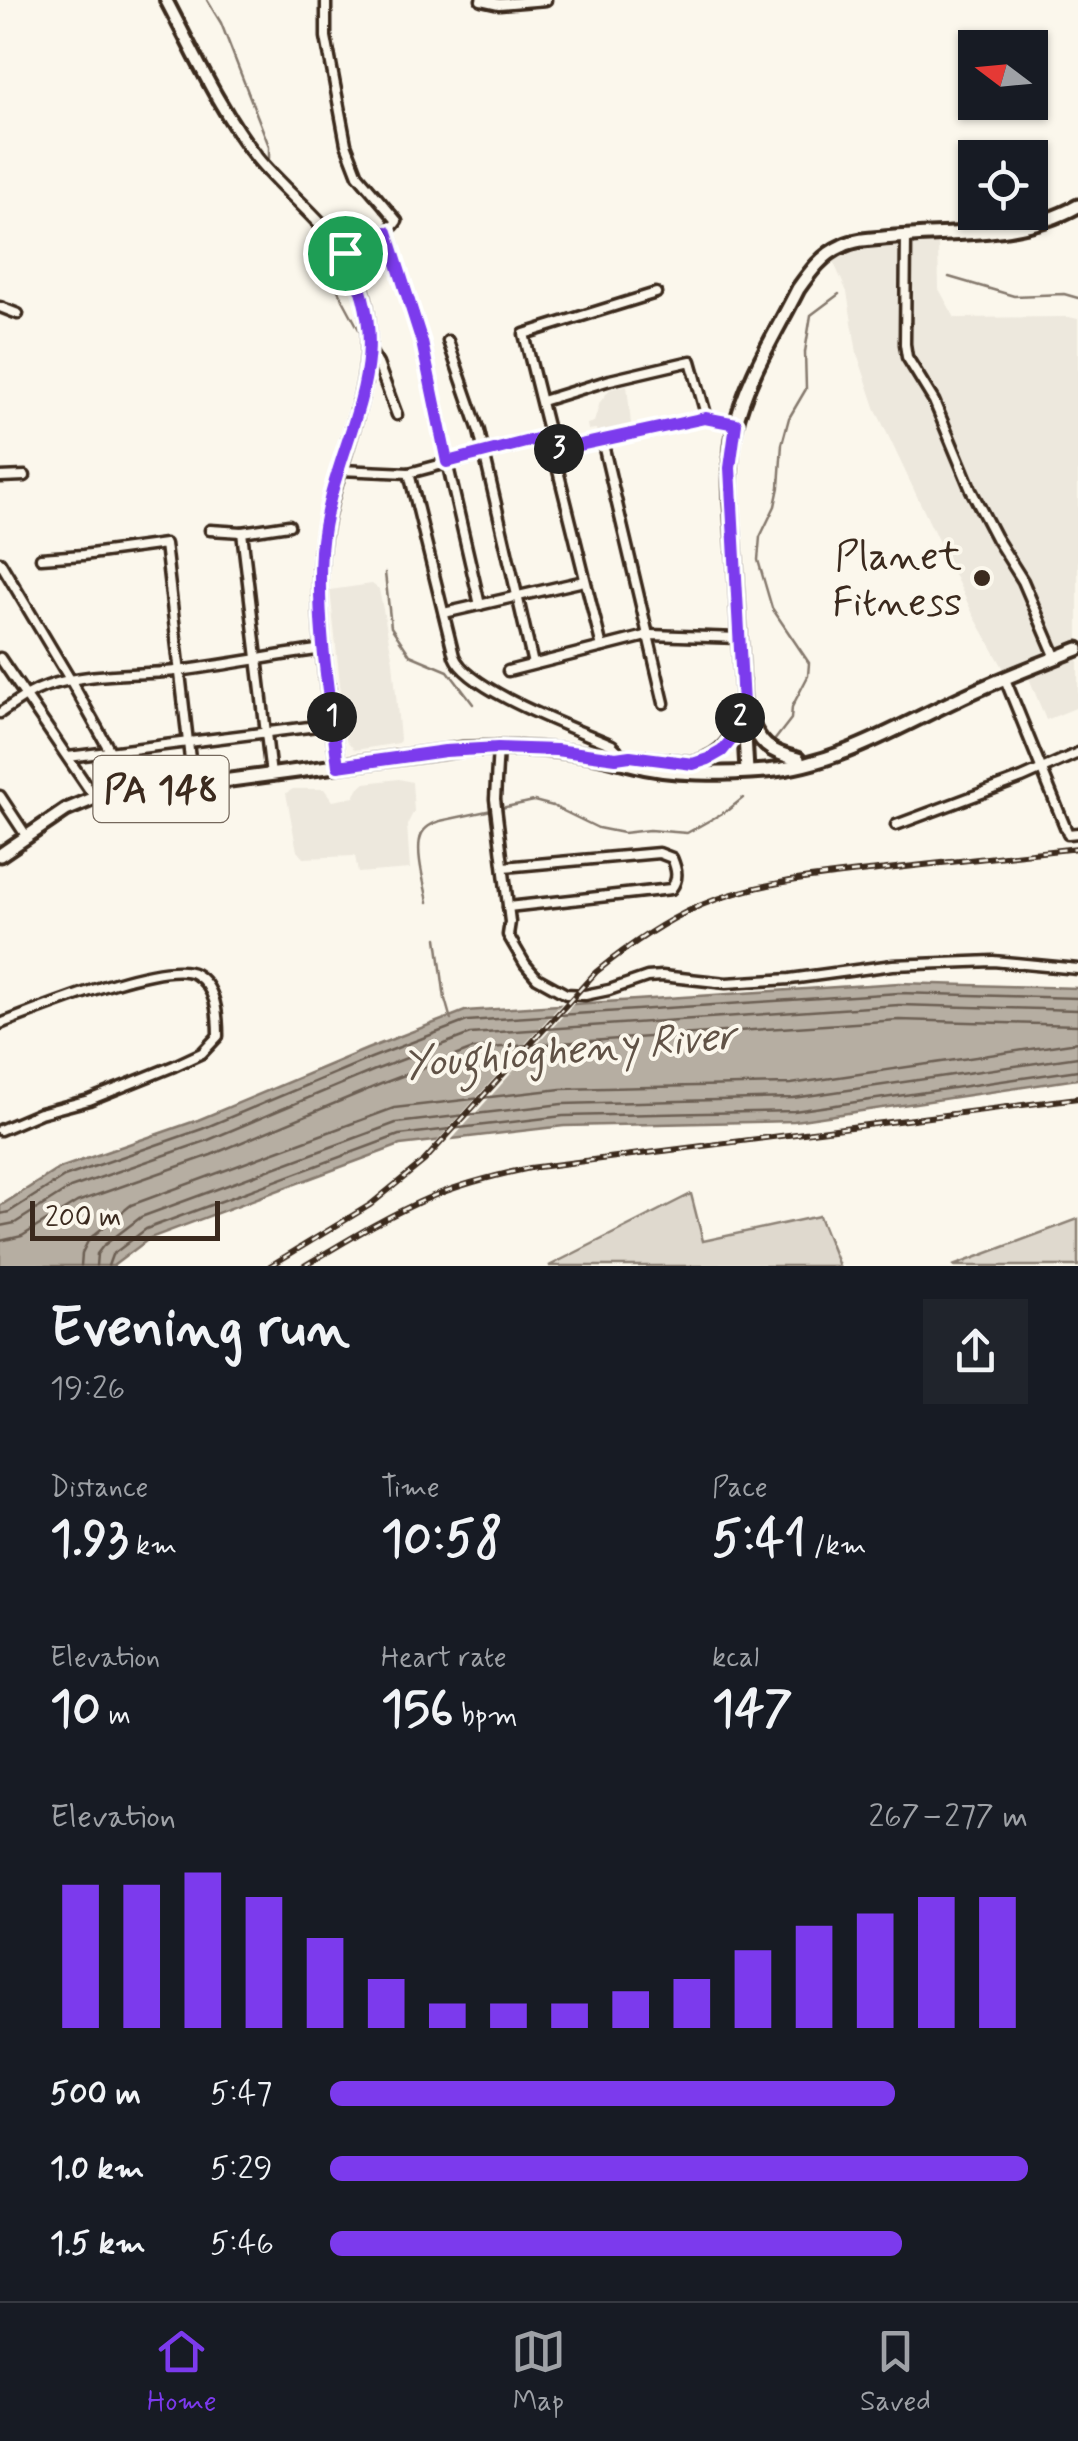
<!DOCTYPE html>
<meta charset="utf-8">
<style>
:root{--surface:#171b24;--page:#20242c;--text:#f1f3f6;--muted:#9ea1a6;--line:#363941;--accent:#7c3aed}
body{margin:0;font-family:Mynerve,sans-serif;background:var(--page);color:var(--text);height:100vh;display:flex;flex-direction:column;font-size:38px;white-space:nowrap}
*{box-sizing:border-box;margin:0}
p{font-size:32px;color:var(--muted)}
.icon{flex:none;width:55px;height:55px;fill:none;stroke:currentColor;stroke-width:2;stroke-linecap:round;stroke-linejoin:round}
.map{position:relative;height:1266px;overflow:hidden}
.details{display:flex;flex-direction:column;background:var(--surface);flex:1}
.details>*{flex:none}
.needle{width:65px;rotate:286deg}
.tools{position:absolute;left:958px;top:30px;display:grid;gap:20px}
.tools a{display:grid;place-items:center;width:90px;height:90px;border-radius:0px;background:var(--surface);box-shadow:0 2px 8px #0004;font-size:50px}
.scale{position:absolute;left:30px;bottom:25px;width:190px;box-sizing:border-box;padding-left:10px;border:5px solid #3b2a1e;border-top:0;font-size:28px;line-height:35px;white-space:nowrap;color:#3b2a1e;-webkit-text-stroke:8px #fbf7ec;paint-order:stroke}
.pin{position:absolute;display:grid;place-items:center;width:85px;height:85px;color:#fff;margin:-42px;border:5px solid #fff;border-radius:50%;box-shadow:0 2px 10px #0007}
.km{position:absolute;width:50px;height:50px;margin:-25px;border-radius:50%;background:#222;color:#fff;font-size:28px;line-height:50px;text-align:center}
.round{display:grid;place-items:center;flex:none;width:105px;height:105px;border-radius:0px;background:var(--page)}
.head{display:flex;align-items:center;justify-content:space-between;height:170px;padding:0 50px}
h1{font-size:55px;font-weight:700;line-height:75px}
.metrics{display:grid;grid-template-columns:repeat(3,1fr);gap:15px;height:170px;padding:10px 50px}
.metrics div{display:grid;align-content:center}
.metrics b{font-size:50px;font-weight:700}
.metrics small{font-size:28px;font-weight:400}
.metrics p{font-size:28px}
.chart{height:280px;padding:20px 50px}
.chart p{display:flex;justify-content:space-between}
.chart svg{width:100%;height:180px;margin-top:10px;stroke:var(--accent);stroke-width:6}
ul{padding:0 50px;list-style:none;font-size:32px}
li{display:grid;grid-template-columns:160px 120px 1fr;align-items:center;height:75px}
li i{height:25px;border-radius:12px;background:var(--accent)}
.dock{display:flex;justify-content:space-around;align-items:center;height:140px;border-top:2px solid var(--line);background:var(--surface);font-size:28px;color:var(--muted)}
.dock a{display:grid;justify-items:center;gap:5px}
.dock .active{color:var(--accent)}
.map>svg:first-child{display:block}
.built{fill:#ede8dd}
.green{fill:#dfd9ce;stroke:#8d8276;stroke-width:2.5}
.water{fill:#b6aea2;stroke:#85796d;stroke-width:2.5}
.pier{fill:#fbf7ec}
.lines{fill:none;stroke-linecap:round;stroke-linejoin:round}
.shore{stroke:#6c5f53;stroke-width:2.5}
.stream{stroke:#85796d;stroke-width:2.5}
.minor-casing{stroke:#3b2a1e;stroke-width:15}
.secondary-casing{stroke:#3b2a1e;stroke-width:18}
.primary-casing{stroke:#3b2a1e;stroke-width:19}
.minor{stroke:#fbf7ec;stroke-width:8}
.secondary{stroke:#fbf7ec;stroke-width:10}
.primary{stroke:#fbf7ec;stroke-width:11}
.rail-casing{stroke:#3b2a1e;stroke-width:6}
.rail{stroke:#fbf7ec;stroke-width:2.5;stroke-dasharray:8;stroke-linecap:butt}
.route-casing{stroke:#fff;stroke-width:20}
.route{stroke:#7c3aed;stroke-width:12}
.poi-dot{fill:#3b2a1e;stroke:#fbf7ec;stroke-width:4}
.labels{text-anchor:middle;stroke-width:8;stroke-linejoin:round;paint-order:stroke}
.shield{fill:#fbf7ec;stroke:#75685c;stroke-width:2.5}
.shield-label{font-size:38px;font-weight:bold;fill:#3b2a1e}
.poi-label{font-size:40px;fill:#3b2a1e;stroke:#fbf7ec;text-anchor:end}
.water-label{font-size:42px;font-style:italic;fill:#605246;stroke:#fbf7ec}
</style>
<div class="map">
<svg width="1078" height="1266" viewBox="0 0 1078 1266">
<rect width="100%" height="100%" fill="#fbf7ec"/>
<filter id="ink" filterUnits="userSpaceOnUse"><feTurbulence type="fractalNoise" baseFrequency=".01" numOctaves="2"/><feDisplacementMap in="SourceGraphic" scale="20" xChannelSelector="R" yChannelSelector="G"/><feConvolveMatrix kernelMatrix="1 2 1 2 8 2 1 2 1" color-interpolation-filters="sRGB"/></filter>
<g filter="url(#ink)">
<!-- built -->
<g class="built">
<polygon points="938,243 939,289 955,318 1069,317 1078,319 1078,642 1005,671 973,614 876,410 857,353 847,292 833,261 841,255 860,249"/>
<polygon points="627,385 631,424 597,433 596,429 588,430 587,424 594,422 600,402 610,389"/>
<polygon points="372,584 379,589 393,661 400,739 399,743 355,750 346,740 330,590"/>
<polygon points="1078,658 1078,707 1046,720 1029,678"/>
<polygon points="399,779 412,782 414,811 407,825 410,869 358,873 355,856 303,858 297,851 286,793 293,789 324,789 333,801 354,797 359,788 365,783"/>
</g>
<!-- green -->
<g class="green">
<polygon points="691,1194 703,1241 819,1216 839,1266 549,1266"/>
<polygon points="1078,1219 1078,1266 953,1266"/>
</g>
<!-- water -->
<polygon class="water" points="899,983 1078,988 1078,1079 794,1121 564,1126 400,1145 150,1238 113,1266 0,1266 0,1206 60,1168 198,1120 367,1049 465,1011"/>
<!-- pier -->
<polygon class="pier" points="577,1000 447,1145 432,1147 564,1001"/>
<g class="lines">
<!-- shore -->
<g class="shore">
<polyline points="0,1214 9,1212 64,1177 202,1129 371,1058 467,1021 899,993 1078,998"/>
<polyline points="0,1226 15,1223 70,1188 206,1141 375,1070 470,1034 899,1005 1078,1010"/>
<polyline points="0,1241 22,1236 77,1202 211,1155 381,1084 473,1049 899,1020 1078,1025"/>
<polyline points="81,1266 82,1253 89,1239 131,1205 394,1108 561,1089 791,1084 1078,1042"/>
<polyline points="96,1266 97,1254 103,1246 141,1217 396,1123 562,1104 793,1098 1078,1057"/>
<polyline points="108,1266 112,1255 146,1229 399,1135 563,1116 794,1111 1078,1070"/>
</g>
<!-- stream -->
<g class="stream">
<polyline points="207,0 221,23 269,146 269,158"/>
<polyline points="327,270 363,337"/>
<polyline points="949,277 1014,296 1064,294 1078,298"/>
<polyline points="385,573 391,627 410,655 448,671 473,704"/>
<polyline points="774,741 791,719 792,707 808,676 809,663 772,608 758,560 760,537 775,506 779,487 782,444 789,418 806,389 805,352 811,315 839,294"/>
<path d="M 428,902 C 425,885 415,852 421,836 C 424,827 432,824 440,821 L 534,801 L 553,806 L 598,828 L 623,833 L 649,830 L 687,833 L 728,810 L 743,798"/>
<polyline points="437,938 445,999 451,1020"/>
</g>
<defs>
<g id="minor">
<path d="M 326,0 L 326,37 L 346,144 L 358,175 L 397,221 C 387,236 362,244 345,253"/>
<polyline points="481,0 499,4 546,0"/>
<polyline points="387,232 422,342 447,462 480,605"/>
<polyline points="906,236 905,344 907,357 934,401 971,490 996,538 1023,581 1056,658"/>
<polyline points="0,307 18,314"/>
<polyline points="448,341 479,431 533,664"/>
<polyline points="370,351 378,364 397,415"/>
<polyline points="542,401 610,380 691,361 707,418"/>
<polyline points="602,440 664,703"/>
<polyline points="552,451 705,418 736,424"/>
<polyline points="340,470 409,473 549,436"/>
<path d="M 409,473 L 454,656 C 467,690 576,729 612,745 L 617,750 L 616,758"/>
<polyline points="0,477 25,476"/>
<polyline points="210,530 242,532 289,525"/>
<polyline points="242,532 271,775"/>
<polyline points="41,558 83,555 165,544 193,785"/>
<polyline points="0,562 71,681 110,751"/>
<polyline points="444,613 584,581"/>
<polyline points="602,647 524,334 656,293"/>
<polyline points="0,658 95,798"/>
<polyline points="508,671 650,635 739,638"/>
<polyline points="1005,679 1068,834 1078,833"/>
<path d="M 0,713 C 15,703 29,692 47,686 C 91,671 140,676 185,670 C 232,664 278,655 324,649"/>
<polyline points="498,747 495,799 510,922 508,935 525,964 537,978 566,994 585,995 609,990 647,977 662,976 726,983 790,979 893,965 993,961 1078,969"/>
<polyline points="68,757 333,724"/>
<polyline points="0,796 27,837"/>
<polyline points="896,825 1022,778 1078,753"/>
<path d="M 504,867 L 659,853 L 672,858 C 677,870 679,879 671,889 L 508,907"/>
<path d="M 0,1130 L 40,1113 L 89,1100 L 174,1066 L 202,1053 L 218,1036 C 218,1014 216,986 195,974 C 165,957 35,1011 0,1024"/>
</g>
<path id="secondary" d="M 166,0 C 194,53 220,111 257,158 C 292,201 343,233 361,287 C 389,376 332,459 322,546 C 314,613 329,698 338,766"/>
<g id="primary">
<path d="M 748,716 C 760,744 768,752 798,759"/>
<polyline points="625,757 706,765"/>
<path d="M 696,763 C 723,755 734,739 741,713"/>
<path d="M 747,771 C 743,700 739,629 735,557 C 732,515 726,470 735,428 C 746,379 776,333 798,289 C 810,272 823,254 842,246 C 858,238 878,239 895,237 C 956,232 1023,237 1078,206"/>
<path d="M 0,855 L 66,810 L 95,798 L 463,749 C 502,747 540,748 578,753 C 597,755 611,759 630,764 C 672,776 723,774 766,771 C 836,765 896,728 958,699 C 997,680 1038,665 1078,649"/>
</g>
</defs>
<!-- minor casing -->
<use href="#minor" class="minor-casing"/>
<!-- secondary casing -->
<use href="#secondary" class="secondary-casing"/>
<!-- primary casing -->
<use href="#primary" class="primary-casing"/>
<!-- minor -->
<use href="#minor" class="minor"/>
<!-- secondary -->
<use href="#secondary" class="secondary"/>
<!-- primary -->
<use href="#primary" class="primary"/>
<defs>
<g id="rail">
<path d="M 270,1266 L 370,1205 L 424,1161 L 596,972 C 628,946 661,923 699,906 C 759,881 824,876 887,869 C 951,862 1014,855 1078,848"/>
<path d="M 304,1266 C 346,1241 388,1215 433,1196 C 465,1183 497,1175 530,1168 L 1078,1098"/>
</g>
</defs>
<!-- rail casing -->
<use href="#rail" class="rail-casing"/>
<!-- rail -->
<use href="#rail" class="rail"/>
</g>
</g>
<g class="lines" filter="url(#ink)">
<defs>
<path id="route" d="M 387,232 L 422,342 L 447,462 L 549,436 L 552,451 L 705,418 L 736,424 L 730,468 L 743,704 L 731,740 L 722,751 L 708,759 L 693,764 L 630,756 L 616,758 L 556,750 L 498,748 L 445,751 L 338,766 C 329,695 316,622 321,551 C 330,440 407,367 345,253 Z"/>
</defs>
<!-- route casing -->
<use href="#route" class="route-casing"/>
<!-- route -->
<use href="#route" class="route"/>
</g>
<!-- markers -->
<circle class="poi-dot" cx="982" cy="578" r="10"/>
<g class="labels">
<!-- shield labels -->
<rect class="shield" x="93.5" y="756" width="135" height="66" rx="8"/>
<g class="shield-label">
<text x="161" y="802">PA 148</text>
</g>
<!-- poi labels -->
<g class="poi-label">
<text x="962" y="569">Planet<tspan x="962" dy="46">Fitness</tspan></text>
</g>
<!-- water labels -->
<g class="water-label">
<text transform="translate(569 1048) rotate(-5)" y="15">Youghiogheny River</text>
</g>
</g>
</svg>
<div class="tools">
<a><svg class="needle" viewBox="-14 -14 28 28"><path d="M0-13l5 13h-10z" fill="#e53935"/><path d="M0 13l5-13h-10z" fill="#9ea1a6"/></svg></a>
<a><svg class="icon" aria-label="locate" viewBox="0 0 24 24"><circle cx="12" cy="12" r="6"/><path d="M12 2v4M12 18v4M2 12h4M18 12h4"/></svg></a>
</div>
<div class="scale">200 m</div>
<div class="pin" style="left:345px;top:253px;background:#1e9e55"><svg class="icon" aria-label="arrive" viewBox="0 0 24 24"><path d="M6 21V4h12l-3 4 3 4H6"/></svg></div>
<b class="km" style="left:332px;top:717px">1</b>
<b class="km" style="left:740px;top:718px">2</b>
<b class="km" style="left:559px;top:449px">3</b>
</div>
<section class="details">
<div class="head"><div><h1>Evening run</h1><p>19:26</p></div><a class="round"><svg class="icon" aria-label="share" viewBox="0 0 24 24"><path d="M12 15V3M7 8l5-5 5 5M5 13v7h14v-7"/></svg></a></div>
<div class="metrics">
<div><p>Distance</p><b>1.93<small> km</small></b></div>
<div><p>Time</p><b>10:58</b></div>
<div><p>Pace</p><b>5:41<small> /km</small></b></div>
</div>
<div class="metrics">
<div><p>Elevation</p><b>10<small> m</small></b></div>
<div><p>Heart rate</p><b>156<small> bpm</small></b></div>
<div><p>kcal</p><b>147</b></div>
</div>
<div class="chart"><p><span>Elevation</span>267–277 m</p>
<svg viewBox="0 0 160 44" preserveAspectRatio="none"><path d="M5 44V9M15 44V9M25 44V6M35 44V12M45 44V22M55 44V32M65 44V38M75 44V38M85 44V38M95 44V35M105 44V32M115 44V25M125 44V19M135 44V16M145 44V12M155 44V12"/></svg>
</div>
<ul>
<li><b>500 m</b>5:47<i style="width:81%"></i></li>
<li><b>1.0 km</b>5:29<i style="width:100%"></i></li>
<li><b>1.5 km</b>5:46<i style="width:82%"></i></li>
</ul>
</section>
<nav class="dock">
<a class="active"><svg class="icon" aria-label="home" viewBox="0 0 24 24"><path d="M3 11l9-7 9 7M6 9v11h12V9"/></svg>Home</a>
<a><svg class="icon" aria-label="map" viewBox="0 0 24 24"><path d="M3 6l6-2 6 2 6-2v14l-6 2-6-2-6 2zM9 4v14M15 6v14"/></svg>Map</a>
<a><svg class="icon" aria-label="saved" viewBox="0 0 24 24"><path d="M7 4h10v16l-5-4-5 4z"/></svg>Saved</a>
</nav>
